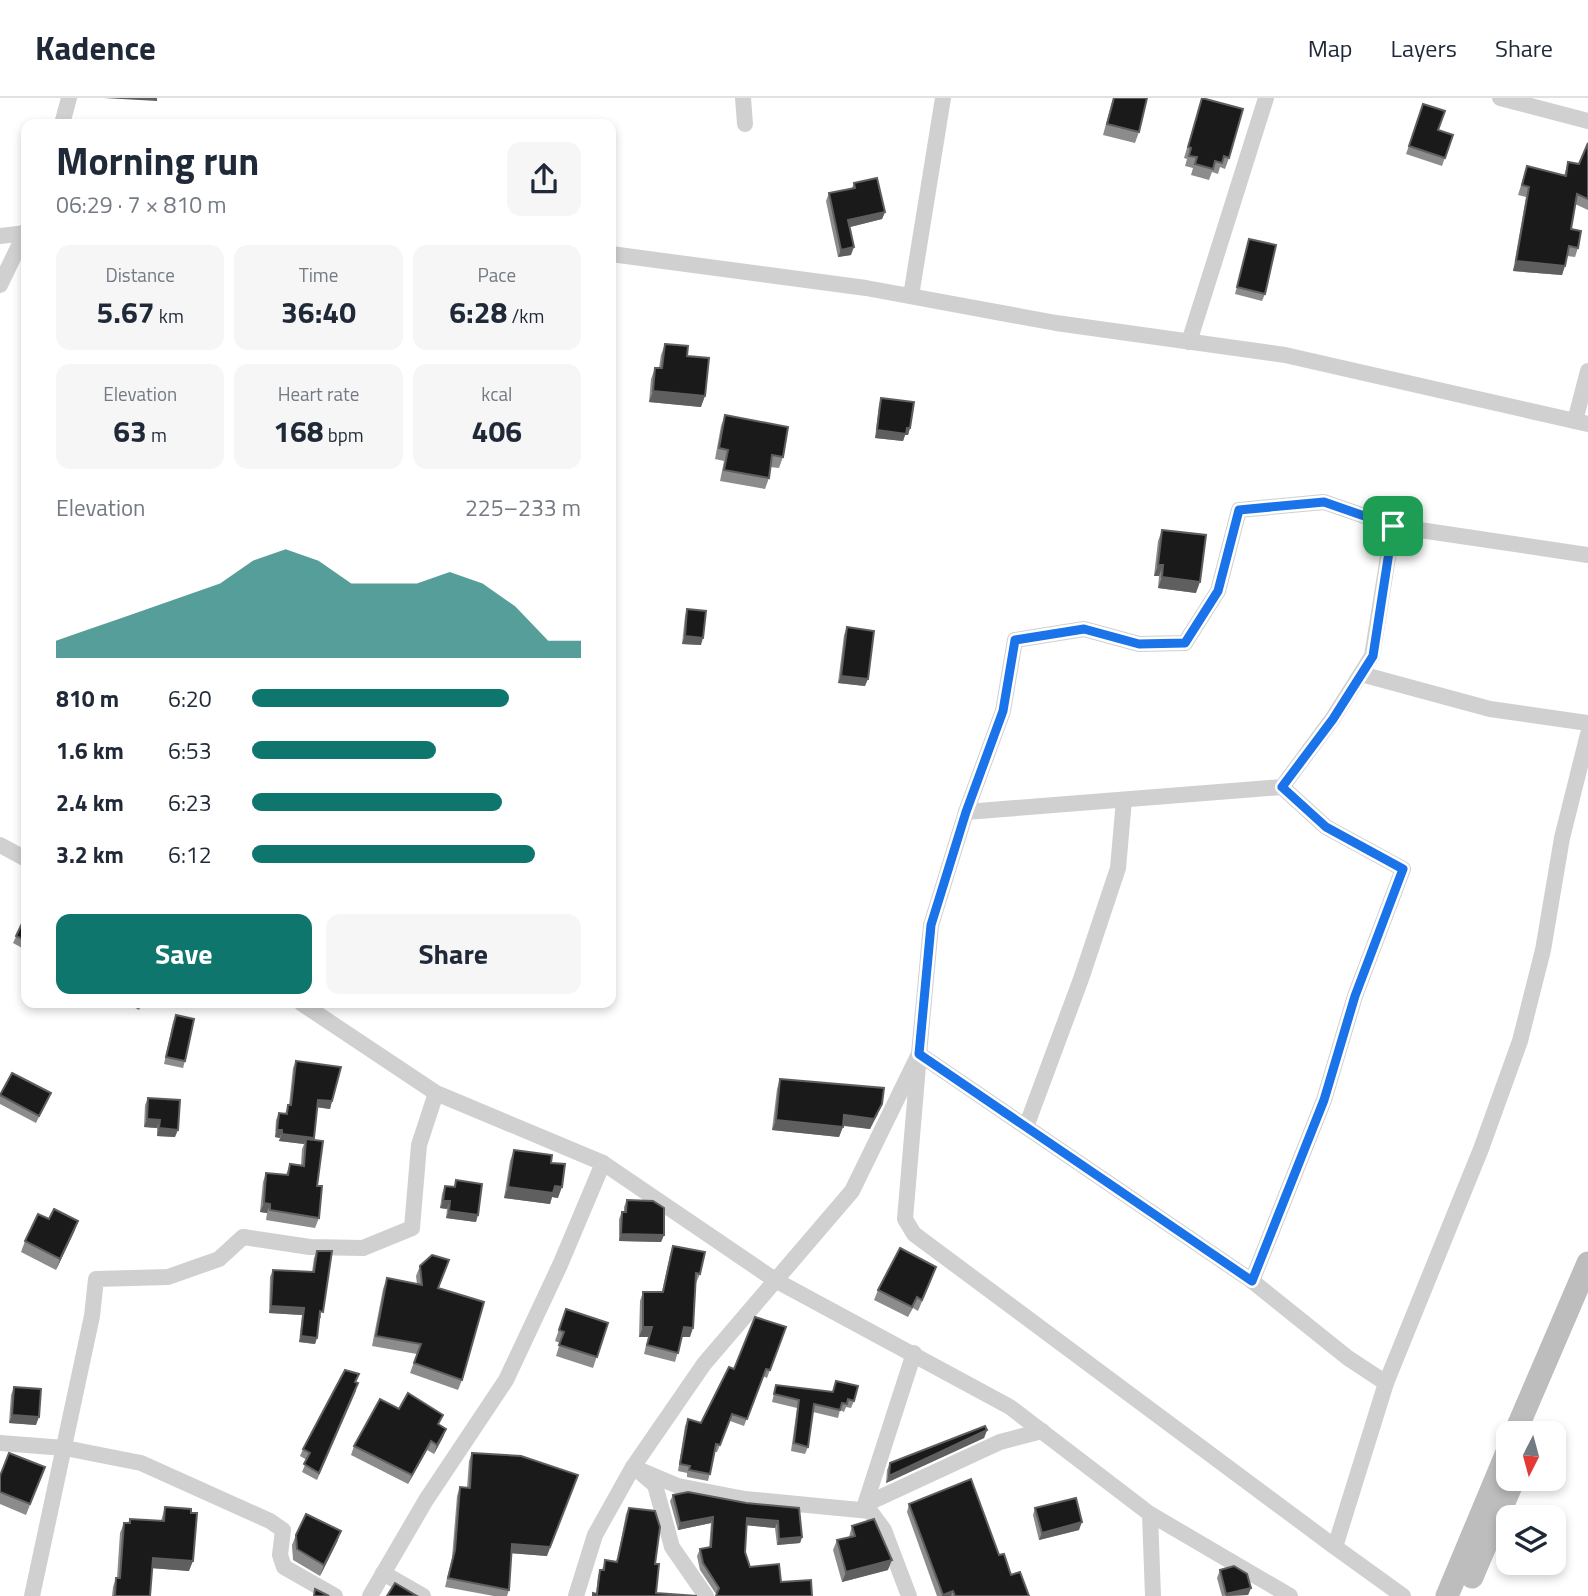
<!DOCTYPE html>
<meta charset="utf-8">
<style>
:root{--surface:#fff;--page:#f6f6f7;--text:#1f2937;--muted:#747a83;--line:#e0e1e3;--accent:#0f766e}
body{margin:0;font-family:"Titillium Web",sans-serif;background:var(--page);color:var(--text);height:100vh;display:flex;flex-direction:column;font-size:26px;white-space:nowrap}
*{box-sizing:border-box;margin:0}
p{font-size:23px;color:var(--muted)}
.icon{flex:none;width:38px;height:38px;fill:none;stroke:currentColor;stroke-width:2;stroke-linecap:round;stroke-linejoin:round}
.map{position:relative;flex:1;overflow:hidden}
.drawer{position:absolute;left:21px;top:21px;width:595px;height:889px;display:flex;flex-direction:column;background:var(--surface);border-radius:14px;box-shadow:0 4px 10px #0003}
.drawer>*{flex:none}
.needle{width:46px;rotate:186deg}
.fabs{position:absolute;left:1496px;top:1323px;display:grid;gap:14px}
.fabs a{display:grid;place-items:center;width:70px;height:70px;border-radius:14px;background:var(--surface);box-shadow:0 4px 10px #0003;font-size:35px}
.pin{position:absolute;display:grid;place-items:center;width:60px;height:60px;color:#fff;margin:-30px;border-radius:14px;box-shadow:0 4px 10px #0006}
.round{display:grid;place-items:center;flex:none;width:74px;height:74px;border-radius:14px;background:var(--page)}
.headline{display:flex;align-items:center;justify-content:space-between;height:119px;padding:0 35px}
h1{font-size:38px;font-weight:700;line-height:52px}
.stats{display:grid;grid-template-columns:repeat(3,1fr);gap:10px;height:119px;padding:7px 35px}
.stats div{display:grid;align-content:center;border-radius:14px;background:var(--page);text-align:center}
.stats b{font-size:30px;font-weight:700}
.stats small{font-size:19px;font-weight:400}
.stats p{font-size:19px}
.chart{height:196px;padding:14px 35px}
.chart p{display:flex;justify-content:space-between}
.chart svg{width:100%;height:126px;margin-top:7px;fill:var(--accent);opacity:.7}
.action{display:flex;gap:14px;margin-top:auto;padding:14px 35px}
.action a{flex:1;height:80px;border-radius:14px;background:var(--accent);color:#fff;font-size:28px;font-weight:700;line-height:80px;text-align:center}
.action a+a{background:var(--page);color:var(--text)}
ul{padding:0 35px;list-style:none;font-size:23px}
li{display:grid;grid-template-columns:112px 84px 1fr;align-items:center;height:52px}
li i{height:18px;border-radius:9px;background:var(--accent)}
header{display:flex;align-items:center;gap:42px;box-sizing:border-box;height:98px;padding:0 35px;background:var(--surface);border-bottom:2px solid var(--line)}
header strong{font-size:33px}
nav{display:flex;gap:38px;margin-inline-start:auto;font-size:24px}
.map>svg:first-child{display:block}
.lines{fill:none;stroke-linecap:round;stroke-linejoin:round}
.street{stroke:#d0d0d0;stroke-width:16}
.secondary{stroke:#bdbdbd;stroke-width:23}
.wall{fill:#8c8c8c}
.shaded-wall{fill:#5f5f5f}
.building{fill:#1a1a1a;stroke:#5f5f5f;stroke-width:2}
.route-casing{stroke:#fff;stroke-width:14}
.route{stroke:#1a73e8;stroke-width:9}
</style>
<header>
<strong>Kadence</strong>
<nav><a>Map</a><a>Layers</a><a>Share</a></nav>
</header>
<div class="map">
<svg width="1588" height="1498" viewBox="0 0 1588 1498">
<rect width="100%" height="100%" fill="#fff"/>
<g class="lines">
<!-- street -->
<g class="street">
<polyline points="743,0 745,26"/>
<polyline points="1500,0 1588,23"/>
<polyline points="62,26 69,0"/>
<polyline points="0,138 26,135"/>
<polyline points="611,156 866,190 1056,225 1285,257 1588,326"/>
<polyline points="0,187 26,133"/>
<polyline points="911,198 943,0"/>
<polyline points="1189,244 1266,0"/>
<polyline points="1575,323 1588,273"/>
<polyline points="1361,576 1490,611 1588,625"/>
<polyline points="966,714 1003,613 1015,542 1084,531 1139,546 1185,545 1218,493 1239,412 1324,404 1393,428"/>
<polyline points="0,747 26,761"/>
<polyline points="301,905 436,995 603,1065 775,1182 1010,1309 1150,1416 1290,1498"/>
<polyline points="1026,1029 1081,881 1118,770 1124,702"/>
<polyline points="1252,1183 1324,1002 1355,898 1403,771 1326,729 1282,689"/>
<polyline points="1386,1285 1481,1051 1520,943 1543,852 1562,740 1588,636"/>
<polyline points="0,1345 65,1350 141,1365 270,1423 283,1432 280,1457 284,1469 335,1498"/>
<polyline points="633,1369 678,1388 745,1401 870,1413 884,1432 909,1498"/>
<polyline points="642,1376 655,1387 672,1449 706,1498"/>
<polyline points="866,1406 1000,1344 1042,1333"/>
<polyline points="864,1410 914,1255"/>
<polyline points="1150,1416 1153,1498"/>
<polyline points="1335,1449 914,1136 905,1121 919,956 1252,1183 1348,1260 1386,1285 1335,1449 1403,1498"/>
<polyline points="383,1475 423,1498"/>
<polyline points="32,1498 92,1218 96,1181 168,1179 219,1161 243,1139 310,1149 363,1150 412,1130 419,1047 436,995"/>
<polyline points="370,1498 426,1402 506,1282 560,1167 603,1065"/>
<polyline points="576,1498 595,1437 633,1369 704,1266 852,1093 919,956 931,827 966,714 1282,689 1333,620 1372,558 1393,428 1588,457"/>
</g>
<!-- secondary -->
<g class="secondary">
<polyline points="1515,1335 1588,1165"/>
<polyline points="1472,1479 1514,1381"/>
<polyline points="1447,1498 1508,1352"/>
</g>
</g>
<!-- wall -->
<g class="wall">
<polygon points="1113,0 1147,0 1139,34 1135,45 1103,37"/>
<polygon points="1202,0 1229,60 1225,71 1220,69 1218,76 1212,74 1209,82 1191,77 1193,70 1185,68 1187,61 1184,60"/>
<polygon points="1423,6 1438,32 1453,37 1442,68 1406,56"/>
<polygon points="1588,45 1588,112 1575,106 1571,131 1578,150 1575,159 1567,158 1562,177 1513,173 1526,99 1518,97 1527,68 1564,78 1568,64 1579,66"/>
<polygon points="854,85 885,114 882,121 850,129 851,157 838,159 826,103 829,95 852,90"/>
<polygon points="1249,141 1265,196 1262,203 1235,196"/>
<polygon points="665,246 687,258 701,309 649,304 651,281 655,270 659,270 661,257"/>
<polygon points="881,300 910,330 908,337 905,337 903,343 875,340 879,307"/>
<polygon points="725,317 783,359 779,370 770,369 769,380 765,391 720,383 724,363 715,361 721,328"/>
<polygon points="1162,432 1196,495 1158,490 1159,478 1154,478 1158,443"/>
<polygon points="687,511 701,547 682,546 685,518"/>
<polygon points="847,529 865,588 838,585 844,537"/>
<polygon points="26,817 26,852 13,845"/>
<polygon points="126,905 143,905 139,912"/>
<polygon points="176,917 185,963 183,970 164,966 173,924"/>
<polygon points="296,963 332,1003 330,1011 317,1009 313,1042 317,1088 319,1120 315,1130 266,1122 267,1115 260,1114 263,1084 266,1075 286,1077 290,1066 301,1067 302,1051 304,1046 279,1043 280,1040 275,1039 276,1022 279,1015 285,1016 288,1007 289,1007 293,970"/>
<polygon points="780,981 878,1016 870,1031 843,1028 839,1039 772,1032 777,991"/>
<polygon points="51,995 36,1025 0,1006 0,997"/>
<polygon points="148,1000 175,1039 157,1038 157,1030 144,1029 145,1007"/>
<polygon points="514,1052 551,1065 558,1100 552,1099 550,1106 504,1100 510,1063"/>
<polygon points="456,1082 476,1124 446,1120 447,1111 440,1110 442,1096 445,1088 454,1089"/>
<polygon points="627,1102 664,1137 661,1144 619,1143 619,1121 622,1114 624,1114 624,1109"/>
<polygon points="49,1121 78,1123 74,1134 56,1172 21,1154 25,1143"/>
<polygon points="673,1148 700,1176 696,1185 695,1185 690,1239 682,1239 675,1264 644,1256 648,1239 639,1239 640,1203 643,1194 662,1194 670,1157"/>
<polygon points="317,1153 321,1220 319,1220 315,1246 299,1244 302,1217 269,1215 270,1179 273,1172 312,1174 314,1160"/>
<polygon points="420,1168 438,1190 462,1282 458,1292 410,1275 417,1256 372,1248 383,1191 387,1180 417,1186 416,1178"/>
<polygon points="932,1180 918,1213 913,1210 908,1219 874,1202 878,1192"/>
<polygon points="566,1211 608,1225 593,1270 556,1258 560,1245 555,1243"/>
<polygon points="786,1229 767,1280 763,1278 744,1328 730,1323 717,1354 715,1354 708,1383 687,1379 687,1375 678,1373 685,1328 688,1321 701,1325 734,1271"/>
<polygon points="836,1283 854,1303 851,1310 846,1309 844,1314 840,1312 838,1320 813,1314 808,1349 805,1356 791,1353 797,1310 772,1304 776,1287 833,1294"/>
<polygon points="356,1284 356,1293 317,1382 302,1374 307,1362 300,1358 303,1351"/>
<polygon points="14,1289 36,1327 9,1325 11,1297"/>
<polygon points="399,1311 440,1327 446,1331 443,1339 434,1356 427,1352 408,1386 351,1357 354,1348"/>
<polygon points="987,1332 984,1340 886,1385 887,1372 890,1365"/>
<polygon points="472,1355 547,1458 511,1455 509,1492 507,1498 494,1498 445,1489 452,1460 457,1398 460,1389 467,1390 469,1363"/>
<polygon points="45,1369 26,1417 0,1406 0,1378"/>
<polygon points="673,1397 746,1405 802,1439 800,1445 777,1447 775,1430 746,1427 745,1454 750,1469 781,1484 716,1496 700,1472 697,1458 700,1451 709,1450 711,1425 678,1432 670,1403"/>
<polygon points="909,1406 999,1457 1011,1477 1029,1498 937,1498 907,1414"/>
<polygon points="165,1409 189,1473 152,1470 150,1498 112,1498 113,1489 116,1480 117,1480 120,1435 124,1425 128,1425 130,1421 161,1423"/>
<polygon points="629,1410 655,1466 656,1495 697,1498 592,1498 593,1495 596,1496 598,1478 600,1472 602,1472 605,1462 617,1464 626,1416"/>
<polygon points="1035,1410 1079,1432 1039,1442 1033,1417"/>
<polygon points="852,1428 888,1472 842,1484 833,1452 837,1442 849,1439"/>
<polygon points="341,1433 337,1444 320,1478 293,1462 292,1447 296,1437"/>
<polygon points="1220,1472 1251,1490 1248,1497 1222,1498 1217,1480"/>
</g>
<!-- shaded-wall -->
<g class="shaded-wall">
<polygon points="104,0 157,0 157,3"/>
<polygon points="885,114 882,121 846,130 848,122"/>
<polygon points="854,149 851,157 838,159 841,152"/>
<polygon points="1516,163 1565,168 1562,177 1513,173"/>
<polygon points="653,293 705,298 701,309 649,304"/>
<polygon points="907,330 910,330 908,337 905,337 903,343 875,340 877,332"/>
<polygon points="1158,467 1163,467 1159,478 1154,478"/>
<polygon points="1162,479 1200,484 1196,495 1158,490"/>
<polygon points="685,538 703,540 701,547 682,546"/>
<polygon points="841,578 868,581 865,588 838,585"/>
<polygon points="318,1002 332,1003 330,1011 315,1009"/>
<polygon points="882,1006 870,1031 840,1027 844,1017"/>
<polygon points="147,1021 160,1022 157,1030 144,1029"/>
<polygon points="776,1022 843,1029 839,1039 772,1032"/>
<polygon points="159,1030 178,1032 175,1039 157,1038"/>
<polygon points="277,1032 282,1032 280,1040 275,1039"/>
<polygon points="282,1036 314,1040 311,1047 306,1041 304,1046 279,1043"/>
<polygon points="555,1088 562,1089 558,1100 552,1099 550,1106 504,1100 508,1089"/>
<polygon points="443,1103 450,1103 447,1111 440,1110"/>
<polygon points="264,1105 270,1106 267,1115 260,1114"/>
<polygon points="449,1113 478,1117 476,1124 446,1120"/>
<polygon points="78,1123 74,1134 56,1172 60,1161"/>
<polygon points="621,1136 664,1137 661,1144 619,1143"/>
<polygon points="271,1208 304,1210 302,1217 269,1215"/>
<polygon points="643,1229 652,1229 648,1239 639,1239"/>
<polygon points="684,1229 693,1230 690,1239 681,1239"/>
<polygon points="301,1238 317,1240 315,1246 299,1244"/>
<polygon points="12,1317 39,1319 36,1327 9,1325"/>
<polygon points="446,1331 443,1339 434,1356 437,1347"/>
<polygon points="987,1332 984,1340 886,1385 889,1378"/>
<polygon points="431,1343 427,1352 408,1386 412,1377"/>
<polygon points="578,1377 547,1458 508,1455 512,1446"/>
<polygon points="713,1419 711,1425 678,1432 680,1425"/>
<polygon points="747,1420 778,1423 775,1430 744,1427"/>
<polygon points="1082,1424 1079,1432 1039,1442 1042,1435"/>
<polygon points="341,1433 337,1444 320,1478 324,1467"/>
<polygon points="802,1439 800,1445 777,1447 779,1441"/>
<polygon points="153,1460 193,1463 189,1473 150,1470"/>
<polygon points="892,1462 888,1472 842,1484 846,1474"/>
<polygon points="1251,1490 1248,1497 1226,1498 1226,1496"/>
<polygon points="953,1493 951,1498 942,1498 943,1497"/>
</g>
<!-- building -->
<g class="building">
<polygon points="1114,0 1147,0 1139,34 1107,26"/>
<polygon points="1202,0 1243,11 1229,60 1224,58 1222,65 1215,63 1213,71 1195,66 1197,59 1189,58 1191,50 1188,49"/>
<polygon points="1423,6 1445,13 1438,32 1453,37 1445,60 1409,48"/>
<polygon points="1588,45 1588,101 1577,96 1571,131 1581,133 1578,150 1569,148 1565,168 1516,163 1529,89 1522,87 1527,68 1566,78 1568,64 1579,66"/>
<polygon points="877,80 885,114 848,122 854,149 841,152 829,95 855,90 854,85"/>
<polygon points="1249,141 1276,147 1265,196 1237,189"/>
<polygon points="665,246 688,248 687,258 709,260 705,298 653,293 655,270 662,270"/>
<polygon points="881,300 914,304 910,330 907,330 906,336 877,332"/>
<polygon points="725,317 788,329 783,359 772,357 769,380 724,372 728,352 719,350"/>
<polygon points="1162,432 1206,437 1200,484 1162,479 1163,467 1158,467"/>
<polygon points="687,511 706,513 703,540 685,538"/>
<polygon points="847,529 874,533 868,581 841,578"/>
<polygon points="26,817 26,843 16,838"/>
<polygon points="176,917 194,921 185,963 166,959"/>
<polygon points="296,963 341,969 332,1003 318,1002 314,1040 282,1036 282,1032 277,1032 279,1015 287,1016 288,1007 291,1007"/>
<polygon points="12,975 51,995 39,1018 0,997"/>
<polygon points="780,981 884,990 882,1006 874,1021 844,1017 843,1029 776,1022"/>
<polygon points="148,1000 180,1002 178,1032 159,1030 160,1022 147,1021"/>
<polygon points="306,1041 323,1043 317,1088 322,1088 319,1120 270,1112 270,1106 264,1105 266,1075 288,1077 290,1066 304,1068"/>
<polygon points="514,1052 552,1057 551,1065 565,1066 562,1089 555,1088 553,1095 508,1089"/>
<polygon points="456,1082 482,1086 478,1117 449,1113 450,1103 443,1103 445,1088 455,1089"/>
<polygon points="627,1102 653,1103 664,1110 664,1137 621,1136 622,1114 626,1114"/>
<polygon points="54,1111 78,1123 60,1161 25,1143 38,1116 49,1121"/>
<polygon points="673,1148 705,1154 700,1176 696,1175 693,1230 684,1229 678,1255 647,1247 652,1229 643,1229 643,1194 663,1194"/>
<polygon points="900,1150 936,1169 922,1202 917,1199 912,1209 878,1192"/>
<polygon points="317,1153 332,1153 323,1214 320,1213 317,1240 301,1238 304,1210 271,1208 273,1172 314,1174"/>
<polygon points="432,1157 449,1162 438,1190 484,1204 462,1282 414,1265 421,1246 376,1238 387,1180 422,1187 420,1168"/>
<polygon points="566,1211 608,1225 597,1259 559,1247 564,1234 559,1232"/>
<polygon points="755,1219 786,1229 770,1272 766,1271 747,1321 732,1316 720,1347 716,1346 710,1376 689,1372 690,1368 680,1366 688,1321 701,1325 729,1269 734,1271"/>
<polygon points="345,1272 359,1276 355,1284 358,1285 319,1375 304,1366 310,1355 303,1351"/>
<polygon points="836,1283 858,1288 854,1303 848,1301 847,1306 842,1305 840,1312 814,1306 808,1349 794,1345 799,1302 774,1296 776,1287 833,1294"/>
<polygon points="14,1289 41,1291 39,1319 12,1317"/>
<polygon points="408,1295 443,1317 438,1326 446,1331 437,1347 431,1343 412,1377 354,1348 380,1301 399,1311"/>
<polygon points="985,1328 987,1332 889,1378 890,1365"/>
<polygon points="9,1355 45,1369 30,1406 0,1394 0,1378"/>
<polygon points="472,1355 521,1358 578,1377 550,1449 512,1446 509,1492 448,1480 455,1452 460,1389 470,1390"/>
<polygon points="971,1381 999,1457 1004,1456 1011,1477 1020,1474 1029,1498 955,1498 953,1493 943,1497 909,1406"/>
<polygon points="688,1394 746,1405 799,1410 802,1439 779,1441 778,1423 747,1420 745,1454 750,1469 779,1466 781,1484 811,1482 812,1498 716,1498 719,1490 703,1465 700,1451 711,1449 713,1419 680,1425 673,1397"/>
<polygon points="1076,1400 1082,1424 1042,1435 1035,1410"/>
<polygon points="165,1409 191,1411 191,1415 197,1415 193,1463 153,1460 150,1498 115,1498 116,1480 120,1480 124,1425 130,1425 130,1421 164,1423"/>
<polygon points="629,1410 655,1413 660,1429 655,1466 659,1466 656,1495 697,1498 593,1498 593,1495 597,1496 600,1472 604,1472 605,1462 617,1464 618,1460"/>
<polygon points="306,1416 341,1433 324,1467 297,1451 296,1437"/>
<polygon points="874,1421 892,1462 846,1474 837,1442 855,1438 852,1428"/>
<polygon points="1234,1468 1247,1476 1251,1490 1226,1496 1220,1472"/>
<polygon points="395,1485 417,1498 387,1498"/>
<polygon points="315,1491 329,1498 314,1498"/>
</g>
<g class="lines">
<defs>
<polygon id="route" points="1324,404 1393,428 1373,558 1333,621 1282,689 1326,729 1403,771 1355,898 1324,1002 1252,1183 919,956 931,827 966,714 1003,613 1015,542 1084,531 1139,546 1185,545 1218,493 1239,412"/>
</defs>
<!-- route casing -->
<use href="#route" class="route-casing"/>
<!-- route -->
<use href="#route" class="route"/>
</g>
</svg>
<div class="fabs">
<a><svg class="needle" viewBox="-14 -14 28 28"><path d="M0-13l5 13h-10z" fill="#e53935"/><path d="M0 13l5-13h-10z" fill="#747a83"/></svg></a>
<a><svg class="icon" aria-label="layers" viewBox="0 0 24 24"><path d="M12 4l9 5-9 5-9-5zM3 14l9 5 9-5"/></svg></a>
</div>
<div class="pin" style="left:1393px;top:428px;background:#1e9e55"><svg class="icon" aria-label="arrive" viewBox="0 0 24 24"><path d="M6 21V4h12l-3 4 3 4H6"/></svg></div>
<section class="drawer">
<div class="headline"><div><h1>Morning run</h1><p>06:29 · 7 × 810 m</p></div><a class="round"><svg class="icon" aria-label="share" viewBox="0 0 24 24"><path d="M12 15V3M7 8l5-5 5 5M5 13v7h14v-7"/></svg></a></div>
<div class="stats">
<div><p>Distance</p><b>5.67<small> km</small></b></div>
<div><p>Time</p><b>36:40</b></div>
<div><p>Pace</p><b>6:28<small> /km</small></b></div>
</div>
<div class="stats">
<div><p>Elevation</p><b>63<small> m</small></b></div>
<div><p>Heart rate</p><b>168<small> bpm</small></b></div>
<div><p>kcal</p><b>406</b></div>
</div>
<div class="chart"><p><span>Elevation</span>225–233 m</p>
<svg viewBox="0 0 160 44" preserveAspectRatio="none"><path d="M0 44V38L10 34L20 30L30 26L40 22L50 18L60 10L70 6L80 10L90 18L100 18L110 18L120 14L130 18L140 26L150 38L160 38V44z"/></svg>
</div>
<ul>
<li><b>810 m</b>6:20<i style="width:78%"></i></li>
<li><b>1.6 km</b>6:53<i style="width:56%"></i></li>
<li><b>2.4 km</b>6:23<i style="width:76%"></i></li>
<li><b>3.2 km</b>6:12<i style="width:86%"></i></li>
</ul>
<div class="action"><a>Save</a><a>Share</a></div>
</section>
</div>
